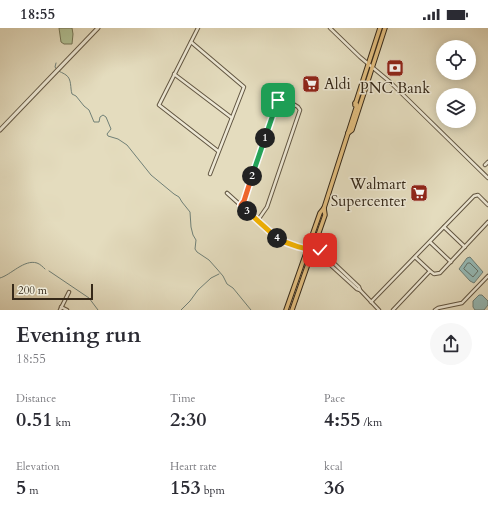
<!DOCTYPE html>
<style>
:root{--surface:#fff;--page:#f7f7f7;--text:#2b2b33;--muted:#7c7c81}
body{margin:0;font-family:Cardo,serif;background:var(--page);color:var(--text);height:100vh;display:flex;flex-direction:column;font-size:15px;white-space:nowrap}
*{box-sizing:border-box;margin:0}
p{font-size:13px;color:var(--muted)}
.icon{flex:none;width:22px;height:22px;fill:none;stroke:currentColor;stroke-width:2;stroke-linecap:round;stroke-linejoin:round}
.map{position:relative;height:282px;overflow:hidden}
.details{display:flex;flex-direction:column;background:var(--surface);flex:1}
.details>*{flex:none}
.controls{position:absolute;left:436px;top:12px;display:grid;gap:8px}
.controls a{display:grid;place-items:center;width:40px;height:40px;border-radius:50%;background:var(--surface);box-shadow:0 2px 10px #0003;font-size:20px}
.scale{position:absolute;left:12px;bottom:10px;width:81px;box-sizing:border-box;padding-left:4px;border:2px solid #362919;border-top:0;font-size:11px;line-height:14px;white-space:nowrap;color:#362919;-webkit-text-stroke:3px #ede8d5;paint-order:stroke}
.pin{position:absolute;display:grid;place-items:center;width:34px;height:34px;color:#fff;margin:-17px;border-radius:8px;box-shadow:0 2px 6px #0006}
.km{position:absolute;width:20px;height:20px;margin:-10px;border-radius:50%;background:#222;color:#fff;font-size:11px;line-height:20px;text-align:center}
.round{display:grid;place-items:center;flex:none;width:42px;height:42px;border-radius:21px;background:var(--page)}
.head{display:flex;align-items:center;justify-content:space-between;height:68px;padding:0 16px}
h1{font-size:22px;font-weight:700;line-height:30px}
.stats{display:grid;grid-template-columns:repeat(3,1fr);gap:6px;height:68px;padding:4px 16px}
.stats div{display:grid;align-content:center}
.stats b{font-size:20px;font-weight:700}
.stats small{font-size:11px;font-weight:400}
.stats p{font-size:11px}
.status{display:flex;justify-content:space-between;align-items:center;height:28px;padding:0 20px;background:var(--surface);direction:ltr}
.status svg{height:11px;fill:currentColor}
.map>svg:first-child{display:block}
.green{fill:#b1c194;stroke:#747556}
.water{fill:#96bab6;stroke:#708077}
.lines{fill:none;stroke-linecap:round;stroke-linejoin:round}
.shore{stroke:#667268;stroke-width:1}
.stream{stroke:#708077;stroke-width:1}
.minor-casing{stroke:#625642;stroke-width:4.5}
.tertiary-casing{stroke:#625642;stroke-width:5}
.primary-casing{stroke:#362919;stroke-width:5.5}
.minor{stroke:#ede8d5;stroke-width:2.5}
.tertiary{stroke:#ede8d5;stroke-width:3}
.primary{stroke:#e2be7f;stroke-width:3.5}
.split-1-casing{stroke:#fff;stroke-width:8}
.split-2-casing{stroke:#fff;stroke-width:8}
.split-3-casing{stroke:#fff;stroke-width:8}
.split-4-casing{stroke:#fff;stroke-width:8}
.split-5-casing{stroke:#fff;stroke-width:8}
.split-1{stroke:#22a559;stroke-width:5}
.split-2{stroke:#22a559;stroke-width:5}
.split-3{stroke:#f0652b;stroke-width:5}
.split-4{stroke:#f5b400;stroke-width:5}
.split-5{stroke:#f5b400;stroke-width:5}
.labels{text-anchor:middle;stroke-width:3;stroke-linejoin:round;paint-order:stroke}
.poi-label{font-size:15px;fill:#362919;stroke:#ede8d5;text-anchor:start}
</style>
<div class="status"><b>18:55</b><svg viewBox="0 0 49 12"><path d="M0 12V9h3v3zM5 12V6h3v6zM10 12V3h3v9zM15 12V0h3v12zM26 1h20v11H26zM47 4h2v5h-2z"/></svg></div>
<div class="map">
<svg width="488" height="282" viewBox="0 0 488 282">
<rect width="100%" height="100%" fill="#e4dcbe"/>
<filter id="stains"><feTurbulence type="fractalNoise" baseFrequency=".005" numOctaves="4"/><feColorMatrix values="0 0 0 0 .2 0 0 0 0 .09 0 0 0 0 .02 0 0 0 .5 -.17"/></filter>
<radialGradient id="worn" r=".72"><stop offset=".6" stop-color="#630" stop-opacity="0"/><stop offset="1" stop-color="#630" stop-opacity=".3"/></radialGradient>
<!-- green -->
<polygon class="green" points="59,0 72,0 73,6 72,16 64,16 61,14"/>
<!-- water -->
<g class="water">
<polygon points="470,229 483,244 474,255 470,253 459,241 467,230"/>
<polygon points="479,267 482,267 488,273 488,277 484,282 475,282 473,279 473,273"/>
</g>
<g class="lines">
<!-- shore -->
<polygon class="shore" points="468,235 470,235 478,243 473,249 464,241"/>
<!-- stream -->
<g class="stream">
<path d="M 56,35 L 55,39 C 58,44 62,44 66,47 C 72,51 70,60 72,66 L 76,68 L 84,78 L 89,82 L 94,94 L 99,94 L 100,89 L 103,87 L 106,89 L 111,101 L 107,106 L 108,108 L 118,111 L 127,117 L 151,147 L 174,166 L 179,169 L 182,174 L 190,184 L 191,199 L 193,207 L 196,212 L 195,221 L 197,224 L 209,232 L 217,241 L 223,248 L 227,256 L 233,260 L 251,282"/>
<polyline points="49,243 89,270 98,282"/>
<path d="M 0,250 C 11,247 24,231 37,235 C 40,236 43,239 45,241"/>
<polyline points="181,282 190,273 198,262 211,250 219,246"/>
</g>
<defs>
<g id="minor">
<polyline points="198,0 159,77 218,123"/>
<polyline points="330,0 360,29 390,54 488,150"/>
<polyline points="191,14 244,59 210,146"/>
<polyline points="174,46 232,90"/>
<polyline points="485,137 488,134"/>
<path d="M 227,165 L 277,210 C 289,217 306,222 320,222 L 359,259 L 360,262"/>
<polyline points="241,177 244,173 278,72 281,69 282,69 298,79 300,82 267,179 258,192"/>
<polyline points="444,199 465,219"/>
<polyline points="430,214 451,234"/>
<polyline points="314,222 357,261 360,262 379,282"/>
<polyline points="415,229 430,243"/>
<polyline points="371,274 474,168 478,167 488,177"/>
<polyline points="61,279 67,282"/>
<polyline points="60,282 69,264"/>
<polyline points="393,282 430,243 434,246 440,245 488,194"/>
<polyline points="435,282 438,280 462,275 488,248"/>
</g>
<polyline id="tertiary" points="0,102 98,0"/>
<g id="primary">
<polyline points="355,77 380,0"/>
<polyline points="348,105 352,102 385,0"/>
<polyline points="286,282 320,185 324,180"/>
<polyline points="292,282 325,187 324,180 357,77 355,75"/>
</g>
</defs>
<!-- minor casing -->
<use href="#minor" class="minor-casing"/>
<!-- tertiary casing -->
<use href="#tertiary" class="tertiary-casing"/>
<!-- primary casing -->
<use href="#primary" class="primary-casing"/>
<!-- minor -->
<use href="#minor" class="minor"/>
<!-- tertiary -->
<use href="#tertiary" class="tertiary"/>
<!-- primary -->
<use href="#primary" class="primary"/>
</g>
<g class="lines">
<defs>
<polyline id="split-1" points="265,110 278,72"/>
<polyline id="split-2" points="252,148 265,110"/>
<polyline id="split-3" points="247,183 241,177 244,173 252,148"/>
<polyline id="split-4" points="247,183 277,210"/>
<path id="split-5" d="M 277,210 C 289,217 306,222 320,222"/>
</defs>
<!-- split-1 casing -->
<use href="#split-1" class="split-1-casing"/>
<!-- split-2 casing -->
<use href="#split-2" class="split-2-casing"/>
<!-- split-3 casing -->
<use href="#split-3" class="split-3-casing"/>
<!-- split-4 casing -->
<use href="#split-4" class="split-4-casing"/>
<!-- split-5 casing -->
<use href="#split-5" class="split-5-casing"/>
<!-- split-1 -->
<use href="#split-1" class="split-1"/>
<!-- split-2 -->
<use href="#split-2" class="split-2"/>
<!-- split-3 -->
<use href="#split-3" class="split-3"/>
<!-- split-4 -->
<use href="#split-4" class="split-4"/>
<!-- split-5 -->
<use href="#split-5" class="split-5"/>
</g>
<!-- icons -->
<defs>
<symbol id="bank-square" viewBox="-11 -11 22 22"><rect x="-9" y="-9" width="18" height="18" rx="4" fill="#8f2418" stroke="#ede8d5"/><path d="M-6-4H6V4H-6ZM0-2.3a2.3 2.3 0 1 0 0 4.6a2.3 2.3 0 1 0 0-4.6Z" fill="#fff"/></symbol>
<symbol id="supermarket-square" viewBox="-11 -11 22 22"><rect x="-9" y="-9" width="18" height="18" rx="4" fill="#8f2418" stroke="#ede8d5"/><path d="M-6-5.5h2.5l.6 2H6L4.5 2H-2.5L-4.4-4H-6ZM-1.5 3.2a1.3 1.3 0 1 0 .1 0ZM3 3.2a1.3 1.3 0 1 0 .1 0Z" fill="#fff"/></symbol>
</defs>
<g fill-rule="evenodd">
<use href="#bank-square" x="385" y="30" width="20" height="20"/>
<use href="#supermarket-square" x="301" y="46" width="20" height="20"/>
<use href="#supermarket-square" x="409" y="155" width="20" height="20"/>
</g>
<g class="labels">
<!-- poi labels -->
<g class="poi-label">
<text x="324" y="61">Aldi</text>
<text x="395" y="65" text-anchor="middle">PNC Bank</text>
<text x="406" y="161" text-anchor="end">Walmart<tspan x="406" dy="17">Supercenter</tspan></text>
</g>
</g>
<rect width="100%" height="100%" filter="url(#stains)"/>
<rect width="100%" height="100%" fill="url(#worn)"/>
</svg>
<div class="controls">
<a><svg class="icon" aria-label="locate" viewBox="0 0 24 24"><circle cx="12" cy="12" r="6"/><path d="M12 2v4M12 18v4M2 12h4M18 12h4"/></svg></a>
<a><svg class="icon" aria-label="layers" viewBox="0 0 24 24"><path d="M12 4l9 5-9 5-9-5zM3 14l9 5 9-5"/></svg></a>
</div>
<div class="scale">200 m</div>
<div class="pin" style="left:278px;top:72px;background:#1e9e55"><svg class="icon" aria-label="arrive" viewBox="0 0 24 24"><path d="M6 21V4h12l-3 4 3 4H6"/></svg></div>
<div class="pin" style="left:320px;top:222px;background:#d93025"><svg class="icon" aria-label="check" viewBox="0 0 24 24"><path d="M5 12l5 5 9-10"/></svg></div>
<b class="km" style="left:265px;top:110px">1</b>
<b class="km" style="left:252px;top:148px">2</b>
<b class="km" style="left:247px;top:183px">3</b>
<b class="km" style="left:277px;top:210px">4</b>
</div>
<section class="details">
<div class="head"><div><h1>Evening run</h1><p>18:55</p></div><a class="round"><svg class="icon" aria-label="share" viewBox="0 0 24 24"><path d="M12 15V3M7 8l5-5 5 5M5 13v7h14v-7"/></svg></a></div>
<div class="stats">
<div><p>Distance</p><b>0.51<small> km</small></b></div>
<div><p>Time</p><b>2:30</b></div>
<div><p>Pace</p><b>4:55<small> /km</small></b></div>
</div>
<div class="stats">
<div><p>Elevation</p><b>5<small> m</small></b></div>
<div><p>Heart rate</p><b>153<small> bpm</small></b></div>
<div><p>kcal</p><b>36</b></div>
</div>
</section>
